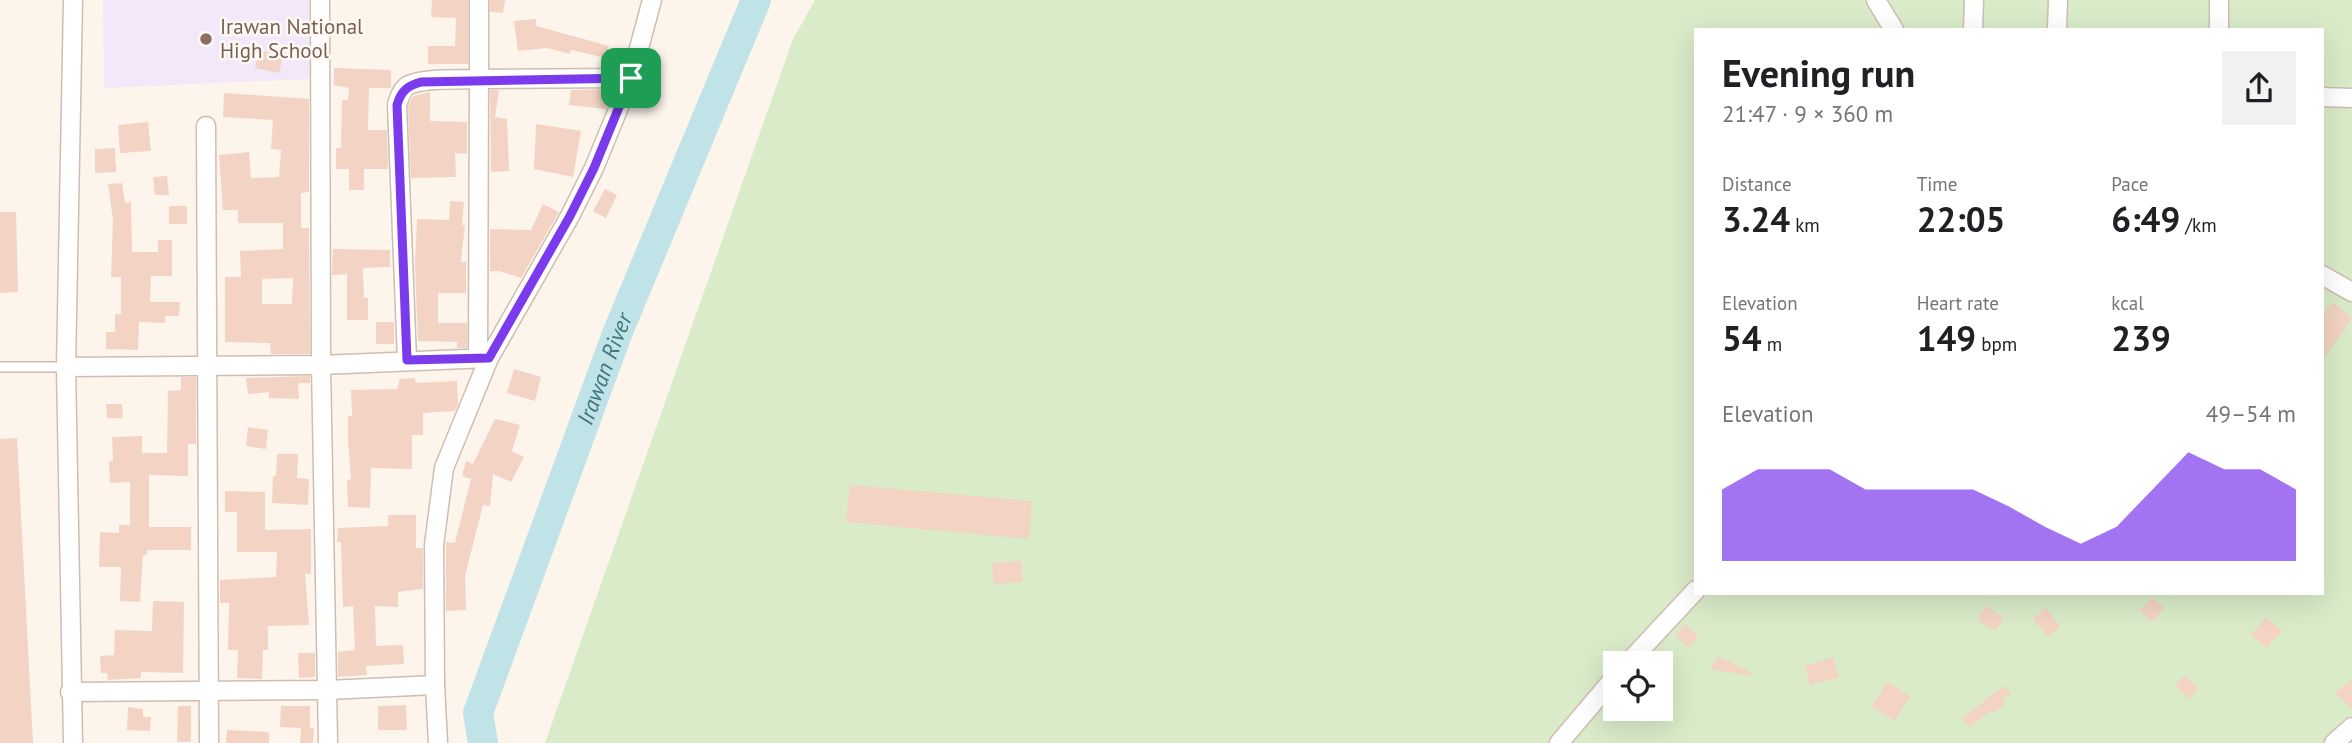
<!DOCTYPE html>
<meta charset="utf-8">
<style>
:root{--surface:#fff;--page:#f2f2f2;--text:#202124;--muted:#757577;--accent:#7c3aed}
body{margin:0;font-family:"PT Sans",sans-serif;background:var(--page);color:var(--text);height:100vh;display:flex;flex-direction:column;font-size:26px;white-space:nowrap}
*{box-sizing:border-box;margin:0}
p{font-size:23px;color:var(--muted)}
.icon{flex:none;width:38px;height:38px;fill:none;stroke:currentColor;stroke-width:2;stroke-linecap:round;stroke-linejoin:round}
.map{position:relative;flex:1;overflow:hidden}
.sheet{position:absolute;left:1694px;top:28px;width:630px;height:567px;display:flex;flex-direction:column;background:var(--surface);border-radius:0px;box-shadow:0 7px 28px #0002}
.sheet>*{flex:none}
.buttons{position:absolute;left:1603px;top:651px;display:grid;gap:14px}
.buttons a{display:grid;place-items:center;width:70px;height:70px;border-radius:0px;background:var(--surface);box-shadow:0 7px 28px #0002;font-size:35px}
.pin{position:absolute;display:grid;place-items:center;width:60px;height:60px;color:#fff;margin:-30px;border-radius:14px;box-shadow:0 4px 10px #0006}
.round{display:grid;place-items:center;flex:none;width:74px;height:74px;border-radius:0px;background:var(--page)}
.overview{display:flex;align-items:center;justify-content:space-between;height:119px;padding:0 28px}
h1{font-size:38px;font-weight:800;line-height:52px}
.figures{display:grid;grid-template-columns:repeat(3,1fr);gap:10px;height:119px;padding:7px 28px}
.figures div{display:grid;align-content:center}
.figures b{font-size:35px;font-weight:800}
.figures small{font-size:19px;font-weight:400}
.figures p{font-size:19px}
.chart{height:196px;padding:14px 28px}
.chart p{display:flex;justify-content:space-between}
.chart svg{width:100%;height:126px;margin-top:7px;fill:var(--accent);opacity:.7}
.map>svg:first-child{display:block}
.education{fill:#f2e8f9}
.green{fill:#d9ebc9;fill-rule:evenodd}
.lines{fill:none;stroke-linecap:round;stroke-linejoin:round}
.river{stroke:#bfe3e7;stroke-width:30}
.building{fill:#f2d3c4;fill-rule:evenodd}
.service-casing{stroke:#d0bdb0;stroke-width:12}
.minor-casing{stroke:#d0bdb0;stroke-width:21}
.service{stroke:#fff;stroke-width:9}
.minor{stroke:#fff;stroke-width:18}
.route-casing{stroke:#fff;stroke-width:14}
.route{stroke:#7c3aed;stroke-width:9}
.education-dot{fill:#8d6e63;stroke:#fff9f3;stroke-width:2.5}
.labels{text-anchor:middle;stroke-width:5;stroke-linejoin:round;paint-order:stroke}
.education-label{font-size:21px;fill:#785e54;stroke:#fff9f3;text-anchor:start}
.water-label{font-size:23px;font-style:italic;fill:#41767d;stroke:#fff9f3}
</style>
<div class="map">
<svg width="2352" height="743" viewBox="0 0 2352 743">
<rect width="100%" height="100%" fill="#fdf5ec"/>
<!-- education -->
<polygon class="education" points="103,0 309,0 310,79 104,88"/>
<!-- green -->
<path class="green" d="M 815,0 L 2352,0 L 2352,743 L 545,743 L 793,39 ZM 1696,30 L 2322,30 L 2322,593 L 1696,593 ZM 1615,663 L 1661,663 L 1661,709 L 1615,709 Z"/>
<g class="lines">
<!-- river -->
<path class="river" id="s1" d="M 483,743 L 478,713 L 617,334 L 756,0"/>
</g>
<!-- building -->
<g class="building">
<polygon points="432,0 468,0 468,64 428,64 428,46 455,46 456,18 431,17"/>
<polygon points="490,0 505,0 503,13 490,12"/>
<polygon points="536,19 536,26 609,46 606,58 571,50 570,54 547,48 518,51 514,21"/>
<polygon points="259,50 283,55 279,73 255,68"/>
<polygon points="334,68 391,70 391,88 369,88 368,130 387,130 388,169 364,169 364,190 349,190 349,169 336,169 336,148 341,148 342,100 348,100 349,88 334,85"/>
<polygon points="614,89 606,109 569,105 571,90"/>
<polygon points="490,90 499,90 495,117 507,119 509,171 491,172"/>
<polygon points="430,92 430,121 467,122 467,154 455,153 456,177 411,178 408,106 413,96"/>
<path d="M 224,93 L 309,99 L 309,192 L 301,193 L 301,228 L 309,228 L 310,354 L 271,354 L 270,343 L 225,342 L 225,277 L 241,277 L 240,251 L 283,249 L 283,223 L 238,223 L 238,210 L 223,210 L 219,155 L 249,152 L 251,178 L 279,177 L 281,150 L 271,149 L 273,120 L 223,117 ZM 293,278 L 292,304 L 262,304 L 262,279 Z"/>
<polygon points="148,122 151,151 120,153 118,125"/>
<polygon points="536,124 581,131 573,177 534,169"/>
<polygon points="115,148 116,172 95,173 95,149"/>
<polygon points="167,176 169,195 155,195 153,177"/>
<polygon points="122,183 125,203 131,202 132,252 158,252 158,240 172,240 172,276 151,276 150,302 180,302 179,316 165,316 165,323 139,322 138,350 106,349 106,332 115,332 115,314 121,314 121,277 111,277 113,220 108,184"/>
<polygon points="605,189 617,195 606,218 593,211"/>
<polygon points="450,201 464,202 462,225 465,225 461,262 466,262 466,293 438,293 438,323 467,323 467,348 457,348 457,342 418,341 415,266 417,219 449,220"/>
<polygon points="543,204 559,212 521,278 499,271 490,271 490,229 531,230"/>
<rect x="169" y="206" width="18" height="18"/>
<polygon points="0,212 16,212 18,292 0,293"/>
<polygon points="333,249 390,250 390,267 363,268 364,298 368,298 368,320 347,320 347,274 332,275"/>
<polygon points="2333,302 2352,318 2322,362 2322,316"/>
<rect x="376" y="322" width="18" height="22"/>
<polygon points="514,369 541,377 535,401 507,393"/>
<polygon points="310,376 310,383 298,383 299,399 269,398 269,392 248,394 246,378"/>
<polygon points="181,377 196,377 196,444 188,444 188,476 149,475 149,527 191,527 191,550 147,550 147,555 143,555 140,602 120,601 121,567 99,567 100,532 119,533 119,525 130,525 130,482 110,483 109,461 113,461 112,437 142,436 142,453 167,453 168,391 181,390"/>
<polygon points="415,378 416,383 457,381 458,404 455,411 423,413 423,435 412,435 412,469 371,468 370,508 348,507 347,480 351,479 348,441 348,416 352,416 351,390 397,389 400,379"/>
<polygon points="106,404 122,404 123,418 107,418"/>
<polygon points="495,419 520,425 512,451 524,457 511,482 493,474 490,506 483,505 465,576 466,610 446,611 446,542 455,543 471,479 462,476 466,461 473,464"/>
<polygon points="248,427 268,430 266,449 246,446"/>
<polygon points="17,438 33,743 0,743 0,439"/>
<polygon points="277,454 298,454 297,478 309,479 308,505 272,503 273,476 276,476"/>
<polygon points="850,485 1032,501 1029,539 846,522"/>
<polygon points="225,491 265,492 265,530 311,529 311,574 305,574 309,625 268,626 268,650 263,650 262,679 237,678 238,650 228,650 229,603 220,603 220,580 276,577 277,552 237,552 237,512 225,512"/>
<polygon points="388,515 416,515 416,548 423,548 423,589 398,592 398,607 375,606 376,646 403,645 404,664 366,666 367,675 338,677 338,652 355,650 353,606 343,607 341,542 337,542 338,528 388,526"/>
<polygon points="1021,561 1023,582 993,584 992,563"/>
<polygon points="2152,597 2164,608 2152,622 2140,611"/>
<polygon points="153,601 184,602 183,673 141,672 141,678 108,680 107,673 101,673 100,656 114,655 115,630 152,631"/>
<polygon points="1986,606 2004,618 1995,631 1977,620"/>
<polygon points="2046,608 2060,627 2048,637 2033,619"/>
<polygon points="2266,617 2282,631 2267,648 2251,635"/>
<polygon points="1686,624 1698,637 1688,648 1675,635"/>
<polygon points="298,653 315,653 315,677 299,678"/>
<polygon points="1718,656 1752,673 1751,676 1710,669"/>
<polygon points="1833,657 1839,677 1810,685 1805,666"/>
<polygon points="2185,675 2198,689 2189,699 2175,685"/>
<polygon points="2352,679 2352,709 2335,693"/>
<polygon points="1887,682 1910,696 1895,721 1872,707"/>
<polygon points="2004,686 2011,694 2003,700 2005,704 1992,714 1990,711 1970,728 1962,718"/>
<polygon points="406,705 407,730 378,730 378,706"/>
<polygon points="178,706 191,706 191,742 177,742"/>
<polygon points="281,706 310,706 310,728 314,728 313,743 300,743 301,728 280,727"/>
<polygon points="128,707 143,709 143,717 151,717 150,731 127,730"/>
<polygon points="227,730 269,732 269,743 226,743"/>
</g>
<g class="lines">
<defs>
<polyline id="service" points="0,367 66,367"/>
<g id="minor">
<polyline points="73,0 66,367 73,743"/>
<polyline points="320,0 321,365 328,743"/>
<polyline points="1876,0 1894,30"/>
<polyline points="1973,30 1974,0"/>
<polyline points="2057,30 2058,0"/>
<polyline points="2219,30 2219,0"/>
<polyline points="2322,97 2352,98"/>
<polyline points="206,126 209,743"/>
<polyline points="2322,275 2352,292"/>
<polyline points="478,357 479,79 631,78"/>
<path d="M 407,360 L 397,105 C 399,98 401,91 407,86 C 422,77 461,80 479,79 L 479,0"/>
<polyline points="66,367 321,365 489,358"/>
<polyline points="1628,663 1696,590"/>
<polyline points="70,692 328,690 435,685"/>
<polyline points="438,743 435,685 434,545 444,468 489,358 570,216 594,168 631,78 652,0"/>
<polyline points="1559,743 1615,677"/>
<polyline points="2334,743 2352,727"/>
</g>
</defs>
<!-- service casing -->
<use href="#service" class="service-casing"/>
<!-- minor casing -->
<use href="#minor" class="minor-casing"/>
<!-- service -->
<use href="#service" class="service"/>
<!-- minor -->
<use href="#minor" class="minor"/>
</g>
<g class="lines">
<defs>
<path id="route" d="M 631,78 L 594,168 L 570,216 L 489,358 L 407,360 L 397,105 C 401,91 407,86 421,82 Z"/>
</defs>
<!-- route casing -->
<use href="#route" class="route-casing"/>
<!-- route -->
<use href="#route" class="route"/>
</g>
<!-- markers -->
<circle class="education-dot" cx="206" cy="39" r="7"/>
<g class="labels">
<!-- education labels -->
<g class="education-label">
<text x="220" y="34">Irawan National<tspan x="220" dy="24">High School</tspan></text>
</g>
<!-- water labels -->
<g class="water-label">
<text dy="8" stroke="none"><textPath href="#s1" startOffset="397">Irawan River</textPath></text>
</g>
</g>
</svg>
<div class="buttons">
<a><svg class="icon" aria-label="locate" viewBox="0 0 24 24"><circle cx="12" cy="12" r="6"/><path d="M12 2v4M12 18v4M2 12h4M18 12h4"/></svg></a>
</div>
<div class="pin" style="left:631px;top:78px;background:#1e9e55"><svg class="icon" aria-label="arrive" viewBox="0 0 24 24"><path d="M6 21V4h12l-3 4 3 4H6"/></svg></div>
<section class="sheet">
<div class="overview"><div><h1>Evening run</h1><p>21:47 · 9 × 360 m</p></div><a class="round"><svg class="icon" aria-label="share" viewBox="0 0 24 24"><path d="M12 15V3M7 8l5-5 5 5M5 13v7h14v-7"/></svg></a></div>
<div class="figures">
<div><p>Distance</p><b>3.24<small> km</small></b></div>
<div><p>Time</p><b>22:05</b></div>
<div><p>Pace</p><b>6:49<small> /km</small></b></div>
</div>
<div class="figures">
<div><p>Elevation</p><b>54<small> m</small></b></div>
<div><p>Heart rate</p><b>149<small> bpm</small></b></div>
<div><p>kcal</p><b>239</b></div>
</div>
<div class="chart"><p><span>Elevation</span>49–54 m</p>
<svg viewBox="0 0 160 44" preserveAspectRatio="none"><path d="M0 44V19L10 12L20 12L30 12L40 19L50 19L60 19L70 19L80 25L90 32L100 38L110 32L120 19L130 6L140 12L150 12L160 19V44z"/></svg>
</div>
</section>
</div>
